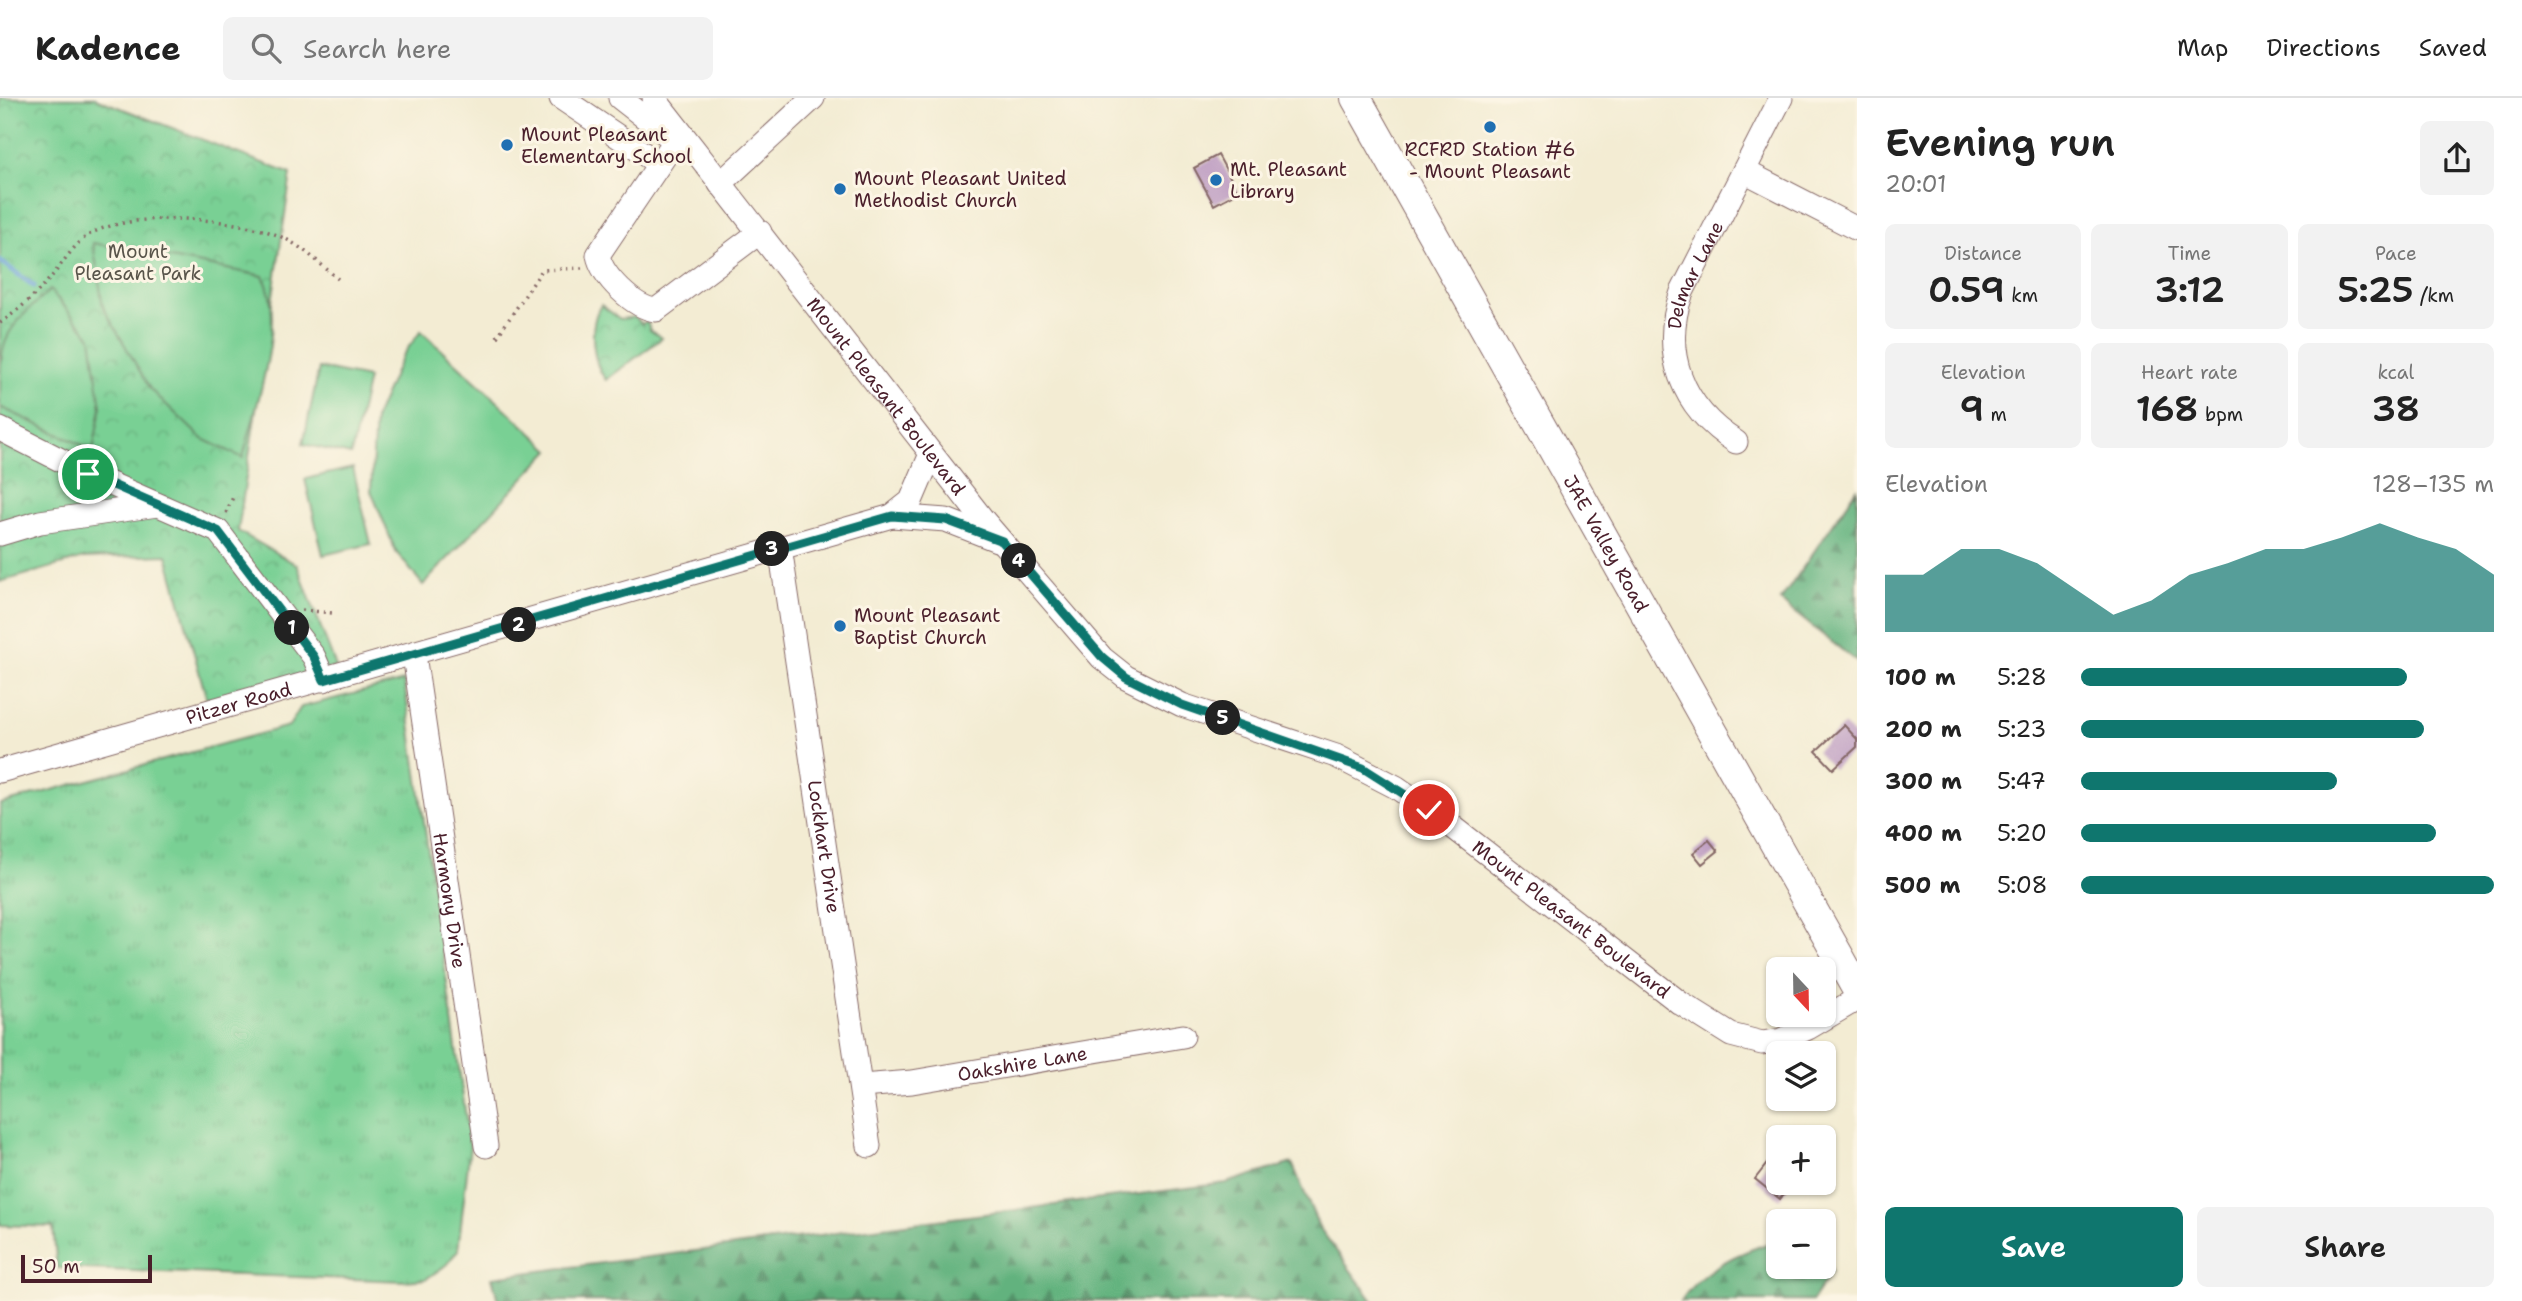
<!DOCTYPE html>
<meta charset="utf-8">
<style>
:root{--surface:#fff;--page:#f2f2f2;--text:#222;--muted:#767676;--line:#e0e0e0;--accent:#0f766e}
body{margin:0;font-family:"Shantell Sans",sans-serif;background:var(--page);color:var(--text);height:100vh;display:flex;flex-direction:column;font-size:26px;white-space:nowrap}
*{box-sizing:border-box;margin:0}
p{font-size:23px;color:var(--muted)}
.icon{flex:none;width:38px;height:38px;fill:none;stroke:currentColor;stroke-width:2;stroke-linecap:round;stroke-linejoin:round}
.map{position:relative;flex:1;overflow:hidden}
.sheet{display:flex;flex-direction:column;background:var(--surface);width:665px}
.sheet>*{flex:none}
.needle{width:46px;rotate:158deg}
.fabs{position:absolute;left:1766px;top:859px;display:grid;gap:14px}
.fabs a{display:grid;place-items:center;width:70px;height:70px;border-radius:10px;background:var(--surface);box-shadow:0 2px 5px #0004;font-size:35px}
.scale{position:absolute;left:21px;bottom:18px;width:131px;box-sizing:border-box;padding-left:7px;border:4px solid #4a1f2b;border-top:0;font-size:19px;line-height:24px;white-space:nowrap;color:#4a1f2b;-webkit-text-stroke:5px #fcf5e5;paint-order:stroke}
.pin{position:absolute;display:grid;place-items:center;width:60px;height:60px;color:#fff;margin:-30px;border:4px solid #fff;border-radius:50%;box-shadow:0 2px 7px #0007}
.km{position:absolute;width:35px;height:35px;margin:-18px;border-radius:50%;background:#222;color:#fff;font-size:19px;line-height:35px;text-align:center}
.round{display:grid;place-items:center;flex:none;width:74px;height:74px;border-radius:10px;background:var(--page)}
.headline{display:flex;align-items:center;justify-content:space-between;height:119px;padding:0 28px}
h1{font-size:38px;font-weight:600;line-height:52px}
.metrics{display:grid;grid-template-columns:repeat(3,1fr);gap:10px;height:119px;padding:7px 28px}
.metrics div{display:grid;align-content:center;border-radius:10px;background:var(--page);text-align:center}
.metrics b{font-size:35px;font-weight:600}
.metrics small{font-size:19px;font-weight:400}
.metrics p{font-size:19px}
.chart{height:196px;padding:14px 28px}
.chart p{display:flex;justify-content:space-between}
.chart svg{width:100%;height:126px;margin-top:7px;fill:var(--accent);opacity:.7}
.primary-button{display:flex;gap:14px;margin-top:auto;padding:14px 28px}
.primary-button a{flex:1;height:80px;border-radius:10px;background:var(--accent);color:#fff;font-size:28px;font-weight:600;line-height:80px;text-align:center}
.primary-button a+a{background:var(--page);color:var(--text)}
ul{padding:0 28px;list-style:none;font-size:23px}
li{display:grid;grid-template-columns:112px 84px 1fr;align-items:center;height:52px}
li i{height:18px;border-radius:9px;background:var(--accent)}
header{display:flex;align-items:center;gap:42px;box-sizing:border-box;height:98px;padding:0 35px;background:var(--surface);border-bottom:2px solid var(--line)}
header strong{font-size:33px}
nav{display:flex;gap:38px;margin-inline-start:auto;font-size:24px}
.search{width:490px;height:63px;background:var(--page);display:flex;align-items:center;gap:18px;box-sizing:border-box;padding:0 24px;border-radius:10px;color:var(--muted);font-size:26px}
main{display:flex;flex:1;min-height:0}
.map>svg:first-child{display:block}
.grass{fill:url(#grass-tufts);stroke:#627860;stroke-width:2}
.forest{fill:url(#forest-firs);stroke:#566854;stroke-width:2}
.park{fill:url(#park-crowns);stroke:#627860;stroke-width:2}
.pitch{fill:#79d094;stroke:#627860;stroke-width:2}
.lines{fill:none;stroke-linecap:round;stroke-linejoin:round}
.stream{stroke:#69a2d8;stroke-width:5}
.building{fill:#be9dc2}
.minor-casing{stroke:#856766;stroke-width:25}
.major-casing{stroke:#856766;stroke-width:32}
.path{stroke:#856766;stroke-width:3.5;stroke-dasharray:2 5;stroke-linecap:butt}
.minor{stroke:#fff;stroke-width:23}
.major{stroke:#fff;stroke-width:30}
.route-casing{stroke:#fff;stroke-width:14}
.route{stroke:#0f766e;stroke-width:9}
.poi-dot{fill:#1f6fb2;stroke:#fcf5e5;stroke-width:2.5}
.labels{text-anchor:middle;stroke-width:6;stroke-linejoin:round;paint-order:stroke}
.poi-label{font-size:19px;fill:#4a1f2b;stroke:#fcf5e5;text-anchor:start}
.park-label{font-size:19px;fill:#58544a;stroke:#fcf5e5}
.street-label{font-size:19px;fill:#4a1f2b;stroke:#fcf5e5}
</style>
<header>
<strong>Kadence</strong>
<div class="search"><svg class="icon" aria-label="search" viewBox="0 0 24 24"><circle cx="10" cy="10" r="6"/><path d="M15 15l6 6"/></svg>Search here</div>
<nav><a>Map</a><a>Directions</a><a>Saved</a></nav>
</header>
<main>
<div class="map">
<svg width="1857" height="1203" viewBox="0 0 1857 1203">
<defs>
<pattern id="grass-tufts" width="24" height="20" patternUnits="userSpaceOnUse" patternTransform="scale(1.75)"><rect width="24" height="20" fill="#79d094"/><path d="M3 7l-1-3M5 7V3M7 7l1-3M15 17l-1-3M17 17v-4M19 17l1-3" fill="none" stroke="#6ab280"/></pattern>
<pattern id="forest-firs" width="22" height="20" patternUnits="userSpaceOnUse" patternTransform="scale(1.75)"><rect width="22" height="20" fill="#62b27e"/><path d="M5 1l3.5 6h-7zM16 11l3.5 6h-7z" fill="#539067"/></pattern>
<pattern id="park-crowns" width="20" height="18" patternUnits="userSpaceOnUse" patternTransform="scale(1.75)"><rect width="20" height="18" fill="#79d094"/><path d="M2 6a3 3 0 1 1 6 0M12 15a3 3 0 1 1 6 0" fill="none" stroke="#6ab280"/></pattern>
</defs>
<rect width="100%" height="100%" fill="#fcf5e5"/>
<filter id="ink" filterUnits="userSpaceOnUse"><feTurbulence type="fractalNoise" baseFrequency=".0143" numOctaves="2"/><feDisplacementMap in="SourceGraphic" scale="14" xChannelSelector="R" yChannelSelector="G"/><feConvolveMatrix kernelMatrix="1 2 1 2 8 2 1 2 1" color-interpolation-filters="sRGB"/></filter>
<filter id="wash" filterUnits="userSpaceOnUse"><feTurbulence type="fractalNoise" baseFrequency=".00686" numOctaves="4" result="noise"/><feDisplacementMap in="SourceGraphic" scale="28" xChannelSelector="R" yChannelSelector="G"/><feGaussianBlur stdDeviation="1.57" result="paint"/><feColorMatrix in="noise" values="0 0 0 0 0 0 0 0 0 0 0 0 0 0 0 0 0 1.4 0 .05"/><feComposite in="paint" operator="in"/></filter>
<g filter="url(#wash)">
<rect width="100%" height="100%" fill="#f3ecd3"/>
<!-- grass -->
<polygon class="grass" points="404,583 470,1048 458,1152 446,1167 426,1181 405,1183 57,1170 53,1129 0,1127 0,706 289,628 301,609"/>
<!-- forest -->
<g class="forest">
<polygon points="1857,391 1857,564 1780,503"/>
<polygon points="1292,1065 1319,1129 1373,1203 498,1203 492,1179 1226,1085"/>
<path d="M 1778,1142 L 1778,1169 L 1824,1169 L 1824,1153 L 1826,1154 L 1831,1174 L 1812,1203 L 1681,1203 C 1702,1169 1741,1154 1778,1142 Z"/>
</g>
<!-- park -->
<g class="park">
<polygon points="0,0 95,0 291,76 238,433 297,467 336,569 208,606 167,457 84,460 0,484"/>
<path d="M 601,207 L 620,221 L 635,219 L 642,226 L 647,223 L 650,232 L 662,240 L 606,282 C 592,265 588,227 601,207 Z"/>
</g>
<!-- pitch -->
<g class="pitch">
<path d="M 93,145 L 263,178 C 288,221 254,313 243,360 L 201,340 L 150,291 L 103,209 Z"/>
<path d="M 50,192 L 91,239 L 101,310 L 93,352 L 0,309 C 0,239 0,237 50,192 Z"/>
<polygon points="421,233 550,352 423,487 396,454 371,393 375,320 402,258"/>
<polygon points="319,270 368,280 351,357 303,346"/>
<polygon points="353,370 371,446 323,457 305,381"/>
</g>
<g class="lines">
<!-- stream -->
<polyline class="stream" points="0,163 34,188"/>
</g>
<g id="blocks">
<!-- building -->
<g class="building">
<polygon points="1218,57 1238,94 1214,107 1194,70"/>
<polygon points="1844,627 1857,641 1857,649 1833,671 1816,653"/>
<polygon points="1709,742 1718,753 1702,766 1693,755"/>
<polygon points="1770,1062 1778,1068 1778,1085 1793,1085 1780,1101 1755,1081"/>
</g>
</g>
</g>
<g filter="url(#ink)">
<use href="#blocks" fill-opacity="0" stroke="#856766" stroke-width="2"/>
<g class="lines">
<defs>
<g id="minor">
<polyline points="561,0 659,66"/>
<polyline points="620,0 675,43"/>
<path id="s1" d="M 654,0 L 984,423 L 1102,560 L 1126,579 L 1182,607 L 1336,658 L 1396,689 L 1444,722 L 1680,905 L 1731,937 L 1762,945 L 1781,942 L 1808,930 L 1857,901"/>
<path d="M 675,43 L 598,157 C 602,178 634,210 656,212 L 760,134"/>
<polyline points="1744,73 1857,131"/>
<polyline points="720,86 813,0"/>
<polyline points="0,331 88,376 218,433 314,559 324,582"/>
<path id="s2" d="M 1736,344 C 1682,310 1660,254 1682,194 L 1781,0"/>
<polyline points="892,418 911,403 931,356"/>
<polyline points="0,436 40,424 157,407"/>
<path id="s3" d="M 780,449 L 869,1048"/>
<path id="s4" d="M 414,557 L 486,1048"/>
<path id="s5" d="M 0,673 L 892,418 L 946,422 L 997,442"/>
<path id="s6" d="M 861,988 L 912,984 L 1183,938"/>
</g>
<g id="major">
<path id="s7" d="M 1356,0 L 1857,891"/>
</g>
</defs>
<!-- minor casing -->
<use href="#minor" class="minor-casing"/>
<!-- major casing -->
<use href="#major" class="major-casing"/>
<!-- path -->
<g class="path">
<path d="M 0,225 C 19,212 37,196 52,178 C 64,164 75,144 92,135 C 135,113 232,119 277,137 C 300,146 319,165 338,181"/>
<polyline points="497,239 542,172 582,170"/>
<polyline points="226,415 233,399"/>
<polyline points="302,512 332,515"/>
</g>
<!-- minor -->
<use href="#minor" class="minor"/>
<!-- major -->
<use href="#major" class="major"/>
</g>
</g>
<g class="lines" filter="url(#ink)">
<defs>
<polyline id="route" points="88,376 218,433 314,559 324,582 892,418 946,422 1002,443 1102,559 1126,579 1182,607 1363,670 1429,712"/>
</defs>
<!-- route casing -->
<use href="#route" class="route-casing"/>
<!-- route -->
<use href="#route" class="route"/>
</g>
<!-- markers -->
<g class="poi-dot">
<circle cx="1490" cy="29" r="7"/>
<circle cx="507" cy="47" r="7"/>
<circle cx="1216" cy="82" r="7"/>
<circle cx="840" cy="91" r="7"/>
<circle cx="840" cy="528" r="7"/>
</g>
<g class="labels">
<!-- poi labels -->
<g class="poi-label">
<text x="521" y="43">Mount Pleasant<tspan x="521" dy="22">Elementary School</tspan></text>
<text x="1490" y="58" text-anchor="middle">RCFRD Station #6<tspan x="1490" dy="22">- Mount Pleasant</tspan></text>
<text x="1230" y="78">Mt. Pleasant<tspan x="1230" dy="22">Library</tspan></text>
<text x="854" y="87">Mount Pleasant United<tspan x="854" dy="22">Methodist Church</tspan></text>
<text x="854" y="524">Mount Pleasant<tspan x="854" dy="22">Baptist Church</tspan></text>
</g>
<!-- park labels -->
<g class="park-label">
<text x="138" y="160">Mount<tspan x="138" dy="22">Pleasant Park</tspan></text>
</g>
<!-- street labels -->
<g class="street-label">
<text dy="7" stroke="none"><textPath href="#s2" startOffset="194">Delmar Lane</textPath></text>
<text dy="7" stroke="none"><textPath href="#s1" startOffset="378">Mount Pleasant Boulevard</textPath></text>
<text dy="7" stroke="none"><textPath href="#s7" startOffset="511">JAE Valley Road</textPath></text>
<text dy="7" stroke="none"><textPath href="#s5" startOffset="248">Pitzer Road</textPath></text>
<text dy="7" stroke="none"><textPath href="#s3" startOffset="303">Lockhart Drive</textPath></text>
<text dy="7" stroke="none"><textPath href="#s4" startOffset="248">Harmony Drive</textPath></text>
<text dy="7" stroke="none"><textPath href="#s1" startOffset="1260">Mount Pleasant Boulevard</textPath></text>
<text dy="7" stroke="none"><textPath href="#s6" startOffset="163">Oakshire Lane</textPath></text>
</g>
</g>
</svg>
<div class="fabs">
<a><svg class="needle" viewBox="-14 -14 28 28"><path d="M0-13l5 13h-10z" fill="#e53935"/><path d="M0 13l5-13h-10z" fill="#767676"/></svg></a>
<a><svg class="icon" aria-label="layers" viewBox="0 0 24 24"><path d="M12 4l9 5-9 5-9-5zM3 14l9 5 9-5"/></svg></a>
<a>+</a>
<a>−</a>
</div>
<div class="scale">50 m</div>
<div class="pin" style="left:88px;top:376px;background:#1e9e55"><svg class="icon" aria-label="arrive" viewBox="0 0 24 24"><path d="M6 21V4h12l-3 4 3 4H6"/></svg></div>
<div class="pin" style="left:1429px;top:712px;background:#d93025"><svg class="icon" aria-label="check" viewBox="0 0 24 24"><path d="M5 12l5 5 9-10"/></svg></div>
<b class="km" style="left:292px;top:530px">1</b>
<b class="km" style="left:519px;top:527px">2</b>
<b class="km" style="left:772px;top:451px">3</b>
<b class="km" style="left:1019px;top:463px">4</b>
<b class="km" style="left:1223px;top:620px">5</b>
</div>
<section class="sheet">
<div class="headline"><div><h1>Evening run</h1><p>20:01</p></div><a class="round"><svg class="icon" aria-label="share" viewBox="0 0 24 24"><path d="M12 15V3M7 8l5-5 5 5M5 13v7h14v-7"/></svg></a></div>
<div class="metrics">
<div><p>Distance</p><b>0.59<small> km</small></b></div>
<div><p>Time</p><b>3:12</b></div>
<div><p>Pace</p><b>5:25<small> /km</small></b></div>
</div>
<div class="metrics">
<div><p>Elevation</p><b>9<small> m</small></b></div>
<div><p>Heart rate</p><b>168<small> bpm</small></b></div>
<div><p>kcal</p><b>38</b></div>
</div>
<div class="chart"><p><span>Elevation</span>128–135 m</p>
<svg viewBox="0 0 160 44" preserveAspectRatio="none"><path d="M0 44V24L10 24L20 15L30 15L40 20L50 29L60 38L70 33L80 24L90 20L100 15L110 15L120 11L130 6L140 11L150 15L160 24V44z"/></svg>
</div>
<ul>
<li><b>100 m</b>5:28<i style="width:79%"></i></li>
<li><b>200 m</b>5:23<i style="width:83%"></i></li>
<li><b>300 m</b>5:47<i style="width:62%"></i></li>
<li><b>400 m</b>5:20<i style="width:86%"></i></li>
<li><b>500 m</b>5:08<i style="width:100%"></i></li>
</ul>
<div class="primary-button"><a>Save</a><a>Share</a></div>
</section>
</main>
